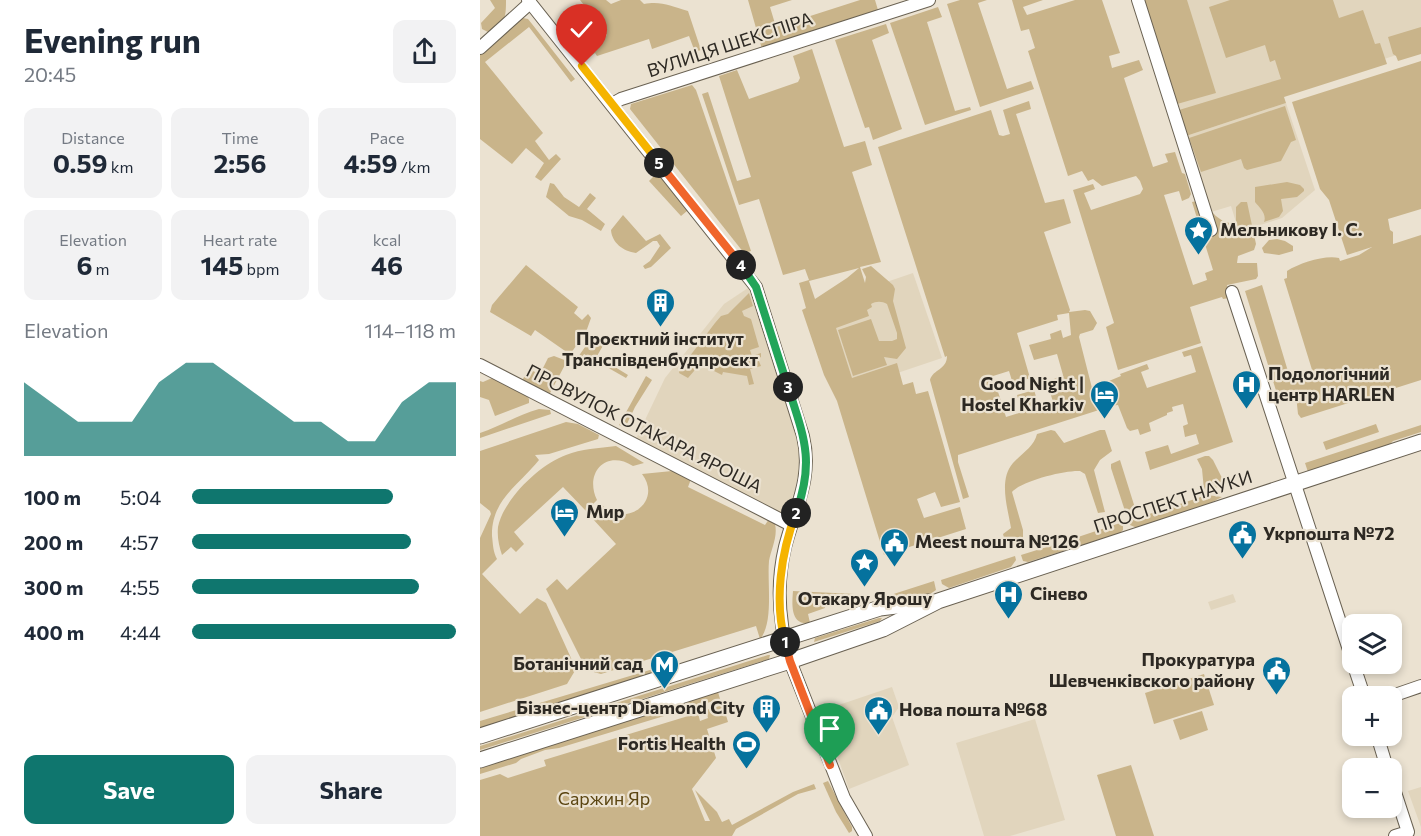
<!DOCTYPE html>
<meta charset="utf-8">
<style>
:root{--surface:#fff;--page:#f2f2f3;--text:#1f2937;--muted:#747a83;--accent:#0f766e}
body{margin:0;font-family:Commissioner,sans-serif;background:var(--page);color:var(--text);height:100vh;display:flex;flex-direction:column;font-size:22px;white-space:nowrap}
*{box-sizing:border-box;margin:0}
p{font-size:20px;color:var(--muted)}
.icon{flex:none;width:33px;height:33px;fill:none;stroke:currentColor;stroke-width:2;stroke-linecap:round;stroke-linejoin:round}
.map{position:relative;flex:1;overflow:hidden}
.panel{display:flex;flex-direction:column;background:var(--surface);width:480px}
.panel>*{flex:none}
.buttons{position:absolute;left:862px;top:614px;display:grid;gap:12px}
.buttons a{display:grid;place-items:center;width:60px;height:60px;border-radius:12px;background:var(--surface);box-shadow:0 3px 9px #0003;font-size:30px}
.pin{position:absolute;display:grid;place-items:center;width:51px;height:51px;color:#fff;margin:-62px -26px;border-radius:50% 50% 50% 0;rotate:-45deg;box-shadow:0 0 6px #0007}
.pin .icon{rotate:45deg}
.km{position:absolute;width:30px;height:30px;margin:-15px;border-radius:50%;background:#222;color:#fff;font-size:16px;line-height:30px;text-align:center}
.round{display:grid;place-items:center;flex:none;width:63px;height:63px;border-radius:12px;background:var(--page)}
.headline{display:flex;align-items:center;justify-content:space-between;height:102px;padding:0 24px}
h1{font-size:33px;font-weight:700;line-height:45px}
.metrics{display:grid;grid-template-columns:repeat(3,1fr);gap:9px;height:102px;padding:6px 24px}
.metrics div{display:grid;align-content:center;border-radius:12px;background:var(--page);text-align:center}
.metrics b{font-size:26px;font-weight:700}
.metrics small{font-size:16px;font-weight:400}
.metrics p{font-size:16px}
.chart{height:168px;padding:12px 24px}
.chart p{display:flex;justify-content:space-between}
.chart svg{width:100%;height:108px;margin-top:6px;fill:var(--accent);opacity:.7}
.cta{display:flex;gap:12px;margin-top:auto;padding:12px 24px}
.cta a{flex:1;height:69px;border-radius:12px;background:var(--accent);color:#fff;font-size:24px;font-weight:700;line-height:69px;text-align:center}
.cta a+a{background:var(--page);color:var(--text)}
ul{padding:0 24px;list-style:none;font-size:20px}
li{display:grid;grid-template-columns:96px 72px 1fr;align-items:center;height:45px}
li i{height:15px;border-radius:8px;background:var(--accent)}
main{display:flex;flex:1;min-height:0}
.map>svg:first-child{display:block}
.built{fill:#e1d5bd}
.green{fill:#c9b48a;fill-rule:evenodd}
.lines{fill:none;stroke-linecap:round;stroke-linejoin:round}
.minor-casing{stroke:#696152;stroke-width:14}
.major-casing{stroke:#696152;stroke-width:17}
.minor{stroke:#fff;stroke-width:12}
.major{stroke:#fff;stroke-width:15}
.split-1-casing{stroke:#fff;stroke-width:12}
.split-2-casing{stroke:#fff;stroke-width:12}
.split-3-casing{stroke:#fff;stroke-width:12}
.split-4-casing{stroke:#fff;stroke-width:12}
.split-5-casing{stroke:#fff;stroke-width:12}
.split-6-casing{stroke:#fff;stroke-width:12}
.split-1{stroke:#f0652b;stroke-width:8}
.split-2{stroke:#f5b400;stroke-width:8}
.split-3{stroke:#22a559;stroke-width:8}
.split-4{stroke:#22a559;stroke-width:8}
.split-5{stroke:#f0652b;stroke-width:8}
.split-6{stroke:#f5b400;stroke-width:8}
.labels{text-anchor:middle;stroke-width:4.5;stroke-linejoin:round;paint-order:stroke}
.street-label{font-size:18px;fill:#2d2923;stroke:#ebe2d1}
.poi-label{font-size:18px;font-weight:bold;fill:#2d2923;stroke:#ebe2d1;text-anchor:start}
.park-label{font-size:18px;fill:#5b4511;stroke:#ebe2d1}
</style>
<main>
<section class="panel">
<div class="headline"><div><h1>Evening run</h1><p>20:45</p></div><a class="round"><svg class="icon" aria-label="share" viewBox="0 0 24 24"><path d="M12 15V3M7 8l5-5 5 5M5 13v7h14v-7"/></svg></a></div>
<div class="metrics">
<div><p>Distance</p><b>0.59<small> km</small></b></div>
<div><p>Time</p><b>2:56</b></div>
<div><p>Pace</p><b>4:59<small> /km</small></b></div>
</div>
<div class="metrics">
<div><p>Elevation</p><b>6<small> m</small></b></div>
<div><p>Heart rate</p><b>145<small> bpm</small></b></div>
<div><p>kcal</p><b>46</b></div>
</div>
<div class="chart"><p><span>Elevation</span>114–118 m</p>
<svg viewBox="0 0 160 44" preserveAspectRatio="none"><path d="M0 44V14L10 22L20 30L30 30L40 30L50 14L60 6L70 6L80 14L90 22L100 30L110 30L120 38L130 38L140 22L150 14L160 14V44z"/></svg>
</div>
<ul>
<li><b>100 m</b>5:04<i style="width:76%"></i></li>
<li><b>200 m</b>4:57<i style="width:83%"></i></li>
<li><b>300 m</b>4:55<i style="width:86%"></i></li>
<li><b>400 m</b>4:44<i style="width:100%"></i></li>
</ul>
<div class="cta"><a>Save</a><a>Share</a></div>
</section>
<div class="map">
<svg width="941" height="836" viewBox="0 0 941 836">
<rect width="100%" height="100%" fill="#ebe2d1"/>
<!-- built -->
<g class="built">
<polygon points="662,0 941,0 941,47 702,125 699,110 700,108 697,104"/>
<polygon points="806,103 835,190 802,218 759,232 751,206 731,212 706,136"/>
<polygon points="433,273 462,358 364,391 336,306"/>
<polygon points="271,286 319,440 322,459 314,492 307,511 303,514 155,441 185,378 244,304"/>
<polygon points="753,594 756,602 731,610 728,602"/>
<polygon points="412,687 419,707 412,717 429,765 369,789 341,711"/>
<polygon points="555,719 585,820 530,836 504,836 476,743"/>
<polygon points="941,787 941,827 928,791"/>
</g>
<!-- green -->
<g class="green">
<path d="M 10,0 L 26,0 C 26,19 25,20 12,34 L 2,29 L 1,23 L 15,8 Z"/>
<path d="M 100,0 L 126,0 L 131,4 L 141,0 L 160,0 L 164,4 C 182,1 190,6 208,11 L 221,50 L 215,52 L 209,36 L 172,49 L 169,39 L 117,56 L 115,53 L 109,57 L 83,23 L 85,20 L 89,22 L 107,47 L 112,47 L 127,35 Z"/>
<polygon points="268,0 312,0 290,7 296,27 380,0 395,0 398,10 282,49"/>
<polygon points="480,0 507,0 498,3 527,89 551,81 554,89 500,107 467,4"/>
<path d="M 532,0 L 563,0 L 543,7 L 547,15 L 595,0 L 622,0 L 640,53 L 629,56 L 632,68 L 659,60 L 663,70 L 644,78 L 673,167 L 688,162 L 685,154 L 695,152 L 702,173 L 705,174 L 711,194 L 709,198 L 702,201 L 699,191 L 684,195 L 713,285 L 727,280 L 725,273 L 733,270 L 712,202 C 723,200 726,205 733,213 C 736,217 741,219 745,223 L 748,222 L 752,229 L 756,225 L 756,207 L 761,202 L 767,202 L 776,244 L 774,250 L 758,256 L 757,263 L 777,263 L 778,276 L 776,279 L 747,285 L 749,298 L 743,299 L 742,297 L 710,307 L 721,343 L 638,370 L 626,327 L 634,323 L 593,190 L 613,184 L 615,189 L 604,193 L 611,210 L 660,194 L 663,189 L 660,181 L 656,176 L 622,186 L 613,179 L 608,181 L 602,171 L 588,176 L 548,51 L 555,48 L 549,29 L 541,31 Z"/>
<polygon points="662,0 707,0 736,93 697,104"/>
<polygon points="750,0 853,0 859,18 883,10 895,44 900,43 907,64 804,97 806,103 706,136 699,110 801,79 795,60 790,62 785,45 746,58 729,7"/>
<polygon points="458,7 462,17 447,22 475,111 490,107 491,110 445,125 410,23"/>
<polygon points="43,18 48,19 52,24 95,79 91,82 49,27 5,62 63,133 55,141 69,160 76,154 81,159 61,181 55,177 64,163 46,148 32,164 0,139 0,54"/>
<polygon points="406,24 409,33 392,40 422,129 393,140 389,127 385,128 355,40"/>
<polygon points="941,27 941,54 918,61 916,56 913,54 908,37"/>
<path d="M 332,49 L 364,147 L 385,141 L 392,165 L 372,172 L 401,262 L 380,267 L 385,283 L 386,277 L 382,269 L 391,266 L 413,285 L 415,289 L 413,301 L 426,348 L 417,359 L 404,357 L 407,365 L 373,376 L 358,330 L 391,319 L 399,341 L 412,341 L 417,339 L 417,333 L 407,304 C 402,301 396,301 391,304 L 392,307 L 387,310 L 389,316 L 356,328 L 372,378 L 417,363 L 423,385 L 433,382 L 436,394 L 448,391 L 480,502 L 461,507 L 455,492 L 437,499 L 444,518 L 480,507 L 486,529 L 404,555 L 357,401 L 344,375 L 322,310 L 326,308 L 319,283 L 329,280 L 325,269 L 303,275 L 279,199 L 259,205 L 222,94 L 228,92 L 257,181 L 271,177 L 239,76 L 257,70 L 269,99 L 318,82 L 320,78 L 313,56 ZM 379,268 L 367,278 L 335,299 L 329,281 Z"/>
<path d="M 941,61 L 941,209 L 908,219 L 910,230 L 913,232 L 913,244 L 941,235 L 941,380 L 821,418 L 818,414 L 816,395 L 813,393 L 798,397 L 765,291 L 782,285 L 810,378 L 833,373 L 804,279 L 807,278 L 807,271 C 820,263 844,255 859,258 L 860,261 L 879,255 L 892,247 L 867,255 L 849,200 L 840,189 L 812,102 Z"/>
<polygon points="212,85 216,90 271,251 264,253 150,109 151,104"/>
<path d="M 549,101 L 551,109 L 536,114 L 565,203 L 584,199 L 591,223 L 564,232 L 590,310 L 589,312 L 605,310 L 610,311 L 617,323 L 613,330 L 600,334 L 599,337 L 612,388 L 641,376 L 640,374 L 667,364 L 669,369 L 661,372 L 667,388 L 716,372 L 711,355 L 704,357 L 702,352 L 722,346 L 753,442 L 670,470 L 665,452 L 688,445 L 691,454 L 719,444 L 716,434 L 705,437 L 703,426 L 708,424 L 703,404 L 692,407 L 693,411 L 687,413 L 687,415 L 669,423 L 671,431 L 660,435 L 658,429 L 650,431 L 647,428 L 638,405 L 620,407 L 617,402 L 619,410 L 478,455 L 478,462 L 489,497 L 483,499 L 450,380 C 453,369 467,370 467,356 L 465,357 L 398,147 L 511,110 L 519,135 L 523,136 L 530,134 L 523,110 ZM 589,313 L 591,335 L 583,338 L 581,330 L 570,334 L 571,339 L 549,345 L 554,360 L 577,354 L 583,375 L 567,382 L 573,402 L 559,406 L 554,390 L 537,395 L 542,412 L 526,417 L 513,376 L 529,371 L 533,384 L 550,378 L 537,333 L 578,320 L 577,315 Z"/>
<polygon points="805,106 816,140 811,142 801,161 767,170 764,168 761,159 721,172 709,138"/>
<polygon points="177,173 181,174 207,206 207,211 201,216 169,181"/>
<path d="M 807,182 L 820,185 L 824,189 L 824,191 L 817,197 L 801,199 L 803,211 L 799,217 L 784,222 C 787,214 780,208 775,202 L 775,187 Z"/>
<polygon points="70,183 74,184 84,197 99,207 110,193 116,198 107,209 125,224 121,231 102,220 89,216 66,197"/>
<path d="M 143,215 L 166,241 L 180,234 L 191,248 L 171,267 L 165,269 L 163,266 L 170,261 L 180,246 L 177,241 L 173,241 L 156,253 C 143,251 132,243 131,230 Z"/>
<polygon points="797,239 805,241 813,246 813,251 799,255 784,253 782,248 789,240"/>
<polygon points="46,265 98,307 94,313 102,320 108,314 111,318 106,332 91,353 88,353 55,330 51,336 10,312 12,305"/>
<polygon points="269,293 273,306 262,311 264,316 271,319 279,347 270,350 272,356 281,353 281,357 278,359 281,366 270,369 274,384 269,385 267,376 243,372 242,375 220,364 208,378 199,373 200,369 235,323 241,316 248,314"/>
<polygon points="116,339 125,342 117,356 148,375 146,378 104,354 101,359 98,357 110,340"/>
<polygon points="74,356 87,361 69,395 41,383 48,369 60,374 68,358"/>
<polygon points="166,376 172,380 155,407 145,428 139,425"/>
<polygon points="12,378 46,395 49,399 49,403 15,416 9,400 0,397 0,381 3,382"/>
<path d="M 59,409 L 70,410 L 71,414 L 0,438 L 0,433 C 20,426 38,415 59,409 Z"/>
<path d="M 86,422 L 98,424 L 119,435 L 118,439 L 69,454 L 55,455 L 59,460 C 39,485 11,500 12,536 C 13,544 13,552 17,559 L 2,574 L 40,614 L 57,598 L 66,603 L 96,669 L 87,684 L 0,712 L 0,538 L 11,514 L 10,511 L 0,503 L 0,451 Z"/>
<polygon points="896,424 899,432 846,450 843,442"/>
<polygon points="941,425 941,432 913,441 907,447 828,472 825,463"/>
<path d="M 571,430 L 575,431 L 584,443 L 620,430 L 625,430 L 632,451 L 620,460 L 614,470 L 625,512 L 618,513 L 605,474 L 600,471 C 585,470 541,481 532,492 L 543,530 L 543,539 L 526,545 L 523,534 L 531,528 C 528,509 518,480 533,463 C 542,453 554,447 557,434 Z"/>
<path d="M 136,446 L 164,463 L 153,466 C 126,449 104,473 117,500 L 106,511 L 83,487 L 34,532 L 44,544 L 36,552 L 31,547 L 22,555 C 19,546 17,537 18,527 C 23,500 60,464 86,455 C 101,449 119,448 136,446 Z"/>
<polygon points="725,456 729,456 733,460 744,482 739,487 724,490 722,469 717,459"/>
<polygon points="640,460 655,508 645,511 631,468 631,464"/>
<path d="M 192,471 L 211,479 L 208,487 L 285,525 L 289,519 L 295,524 C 298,537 291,549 289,561 C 287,582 294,623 280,639 L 276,626 L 121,674 L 110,671 L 104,665 L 66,589 L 77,579 L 87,590 L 136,544 L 111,517 L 123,506 C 146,528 183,502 162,474 Z"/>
<polygon points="727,495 742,497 721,508 657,528 650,525 648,521"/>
<polygon points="643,522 643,530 639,534 600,546 598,537"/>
<polygon points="586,541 589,549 548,562 543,561 541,555"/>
<polygon points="535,556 536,560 531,567 469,588 462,584 461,580"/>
<path d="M 454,581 L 456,590 C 441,602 418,602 400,604 L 398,599 Z"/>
<path d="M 313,591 L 375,594 L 370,598 L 345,605 L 345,608 L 328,614 L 330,623 C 310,626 312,604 313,591 Z"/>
<polygon points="399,618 402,618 400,621 334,642 335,638"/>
<polygon points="288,655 290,655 289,659 0,750 0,746"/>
<polygon points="190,664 192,670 0,729 0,721"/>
<polygon points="724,674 734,705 674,724 665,693"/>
<polygon points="238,692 240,699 79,748 65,750 41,759 36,763 0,774 0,766"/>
<polygon points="243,705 248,722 227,729 236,758 212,789 225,821 230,821 215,790 237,812 242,822 249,819 252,825 313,792 334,784 336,789 318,794 256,829 252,836 0,836 0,780 20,774 28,778 66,766 64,760 218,713 220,721 228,718 226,710"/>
<polygon points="722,711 728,730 700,740 693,720"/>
<polygon points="651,765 674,836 636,836 617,775"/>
<polygon points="348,781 372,827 372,831 369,833 356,812 343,783"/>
</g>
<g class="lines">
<defs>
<g id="minor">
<path d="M 48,0 L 276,287 L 323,436 C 333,478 315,508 305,547 C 296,585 299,624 310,661 L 364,798 L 386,836"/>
<polyline points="658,0 731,230"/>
<polyline points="0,48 50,3"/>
<polyline points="132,104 141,99 449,0"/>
<polyline points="752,292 873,662"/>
<polyline points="0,365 311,525"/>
<polyline points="873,663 884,696"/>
<polyline points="912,696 941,686"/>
<polyline points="897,735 907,768"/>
<polyline points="912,783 928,832 915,836"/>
</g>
<g id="major">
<polyline points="0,736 400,608 449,602"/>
<polyline points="0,760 310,661 403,629 458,601 941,442"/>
</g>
</defs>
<!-- minor casing -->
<use href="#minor" class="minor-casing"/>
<!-- major casing -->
<use href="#major" class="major-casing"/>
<!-- minor -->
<use href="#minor" class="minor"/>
<!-- major -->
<use href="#major" class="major"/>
</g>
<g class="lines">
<defs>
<polyline id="split-1" points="305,642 310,661 350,765"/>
<path id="split-2" d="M 305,642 C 294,600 301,553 316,513"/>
<path id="split-3" d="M 308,387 C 324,437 335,461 316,513"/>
<polyline id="split-4" points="261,265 276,287 308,387"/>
<polyline id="split-5" points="179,163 261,265"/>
<polyline id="split-6" points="102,66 179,163"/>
</defs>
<!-- split-1 casing -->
<use href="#split-1" class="split-1-casing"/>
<!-- split-2 casing -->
<use href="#split-2" class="split-2-casing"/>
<!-- split-3 casing -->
<use href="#split-3" class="split-3-casing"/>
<!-- split-4 casing -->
<use href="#split-4" class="split-4-casing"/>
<!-- split-5 casing -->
<use href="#split-5" class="split-5-casing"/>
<!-- split-6 casing -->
<use href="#split-6" class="split-6-casing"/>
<!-- split-1 -->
<use href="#split-1" class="split-1"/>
<!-- split-2 -->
<use href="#split-2" class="split-2"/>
<!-- split-3 -->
<use href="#split-3" class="split-3"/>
<!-- split-4 -->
<use href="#split-4" class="split-4"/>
<!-- split-5 -->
<use href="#split-5" class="split-5"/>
<!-- split-6 -->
<use href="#split-6" class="split-6"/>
</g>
<!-- icons -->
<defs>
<symbol id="sight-pin" viewBox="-11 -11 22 30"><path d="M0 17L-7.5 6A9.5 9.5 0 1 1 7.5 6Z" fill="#05729e" stroke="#ebe2d1"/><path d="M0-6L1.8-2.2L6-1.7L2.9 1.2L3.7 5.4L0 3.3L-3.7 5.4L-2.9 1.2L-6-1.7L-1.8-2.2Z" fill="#fff"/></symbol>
<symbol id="building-pin" viewBox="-11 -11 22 30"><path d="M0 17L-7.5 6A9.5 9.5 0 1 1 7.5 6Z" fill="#05729e" stroke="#ebe2d1"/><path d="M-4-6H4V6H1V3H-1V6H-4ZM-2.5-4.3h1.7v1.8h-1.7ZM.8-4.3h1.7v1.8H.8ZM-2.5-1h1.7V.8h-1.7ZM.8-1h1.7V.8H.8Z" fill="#fff"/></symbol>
<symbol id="hospital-pin" viewBox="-11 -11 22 30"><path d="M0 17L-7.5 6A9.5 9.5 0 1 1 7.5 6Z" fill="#05729e" stroke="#ebe2d1"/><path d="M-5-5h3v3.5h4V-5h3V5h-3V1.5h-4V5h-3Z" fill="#fff"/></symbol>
<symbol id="hotel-pin" viewBox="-11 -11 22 30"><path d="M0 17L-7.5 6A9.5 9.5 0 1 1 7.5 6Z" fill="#05729e" stroke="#ebe2d1"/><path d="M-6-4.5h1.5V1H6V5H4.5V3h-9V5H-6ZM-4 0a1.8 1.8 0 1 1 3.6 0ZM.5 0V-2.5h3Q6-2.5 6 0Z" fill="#fff"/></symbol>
<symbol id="civic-pin" viewBox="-11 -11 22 30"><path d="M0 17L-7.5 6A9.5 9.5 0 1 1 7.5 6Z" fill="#05729e" stroke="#ebe2d1"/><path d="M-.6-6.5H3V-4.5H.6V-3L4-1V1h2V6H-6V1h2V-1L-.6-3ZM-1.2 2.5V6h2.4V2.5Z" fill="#fff"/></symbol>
<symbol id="metro-pin" viewBox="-11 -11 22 30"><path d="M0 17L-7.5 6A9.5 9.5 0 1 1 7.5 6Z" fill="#05729e" stroke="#ebe2d1"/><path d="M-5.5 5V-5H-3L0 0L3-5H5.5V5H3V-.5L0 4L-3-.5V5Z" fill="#fff"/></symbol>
<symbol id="stadium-pin" viewBox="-11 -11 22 30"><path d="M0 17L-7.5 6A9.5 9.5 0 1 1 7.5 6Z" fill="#05729e" stroke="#ebe2d1"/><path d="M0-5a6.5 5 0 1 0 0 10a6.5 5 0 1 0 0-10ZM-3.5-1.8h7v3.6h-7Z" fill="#fff"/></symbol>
</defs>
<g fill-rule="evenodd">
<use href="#sight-pin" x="702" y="214" width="33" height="45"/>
<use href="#building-pin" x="164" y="286" width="33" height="45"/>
<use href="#hospital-pin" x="750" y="368" width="33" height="45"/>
<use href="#hotel-pin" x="608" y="378" width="33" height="45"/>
<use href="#hotel-pin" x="68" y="496" width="33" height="45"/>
<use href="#civic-pin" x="746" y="518" width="33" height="45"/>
<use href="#civic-pin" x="398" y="526" width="33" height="45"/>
<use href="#sight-pin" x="368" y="546" width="33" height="45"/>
<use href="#hospital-pin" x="512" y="578" width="33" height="45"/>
<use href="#metro-pin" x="168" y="648" width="33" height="45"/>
<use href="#civic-pin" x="780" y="654" width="33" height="45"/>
<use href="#building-pin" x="270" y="692" width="33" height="45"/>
<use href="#civic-pin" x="382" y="694" width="33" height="45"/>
<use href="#stadium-pin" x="250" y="728" width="33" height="45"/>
</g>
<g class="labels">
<!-- street labels -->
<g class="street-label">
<text transform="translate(250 45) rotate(-18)" y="6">ВУЛИЦЯ ШЕКСПІРА</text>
<text transform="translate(164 429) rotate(27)" y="6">ПРОВУЛОК ОТАКАРА ЯРОША</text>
<text transform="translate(693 502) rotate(-18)" y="6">ПРОСПЕКТ НАУКИ</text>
</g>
<!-- poi labels -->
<g class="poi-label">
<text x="740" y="236">Мельникову І. С.</text>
<text x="180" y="345" text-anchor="middle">Проєктний інститут<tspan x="180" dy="21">Транспівденбудпроєкт</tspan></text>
<text x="788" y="380">Подологічний<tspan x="788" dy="21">центр HARLEN</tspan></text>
<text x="604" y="390" text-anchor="end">Good Night |<tspan x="604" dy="21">Hostel Kharkiv</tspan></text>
<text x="106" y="518">Мир</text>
<text x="783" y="540">Укрпошта №72</text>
<text x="435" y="548">Meest пошта №126</text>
<text x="550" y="600">Сінево</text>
<text x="385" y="605" text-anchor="middle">Отакару Ярошу</text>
<text x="775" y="666" text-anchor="end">Прокуратура<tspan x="775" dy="21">Шевченківского району</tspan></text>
<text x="163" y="670" text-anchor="end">Ботанічний сад</text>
<text x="265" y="714" text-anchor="end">Бізнес-центр Diamond City</text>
<text x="419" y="716">Нова пошта №68</text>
<text x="246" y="750" text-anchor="end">Fortis Health</text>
</g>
<!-- park labels -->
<g class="park-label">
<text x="124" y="805">Саржин Яр</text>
</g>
</g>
</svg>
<div class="buttons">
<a><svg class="icon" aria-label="layers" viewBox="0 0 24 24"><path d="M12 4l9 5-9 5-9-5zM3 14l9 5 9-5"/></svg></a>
<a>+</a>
<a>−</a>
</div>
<div class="pin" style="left:350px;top:765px;background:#1e9e55"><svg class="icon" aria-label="arrive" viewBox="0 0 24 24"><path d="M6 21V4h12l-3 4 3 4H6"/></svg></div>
<div class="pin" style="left:102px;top:66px;background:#d93025"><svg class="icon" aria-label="check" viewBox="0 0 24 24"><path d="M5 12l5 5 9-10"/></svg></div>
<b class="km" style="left:305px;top:642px">1</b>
<b class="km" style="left:316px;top:513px">2</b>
<b class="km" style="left:308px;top:387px">3</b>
<b class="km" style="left:261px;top:265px">4</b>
<b class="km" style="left:179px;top:163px">5</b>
</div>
</main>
